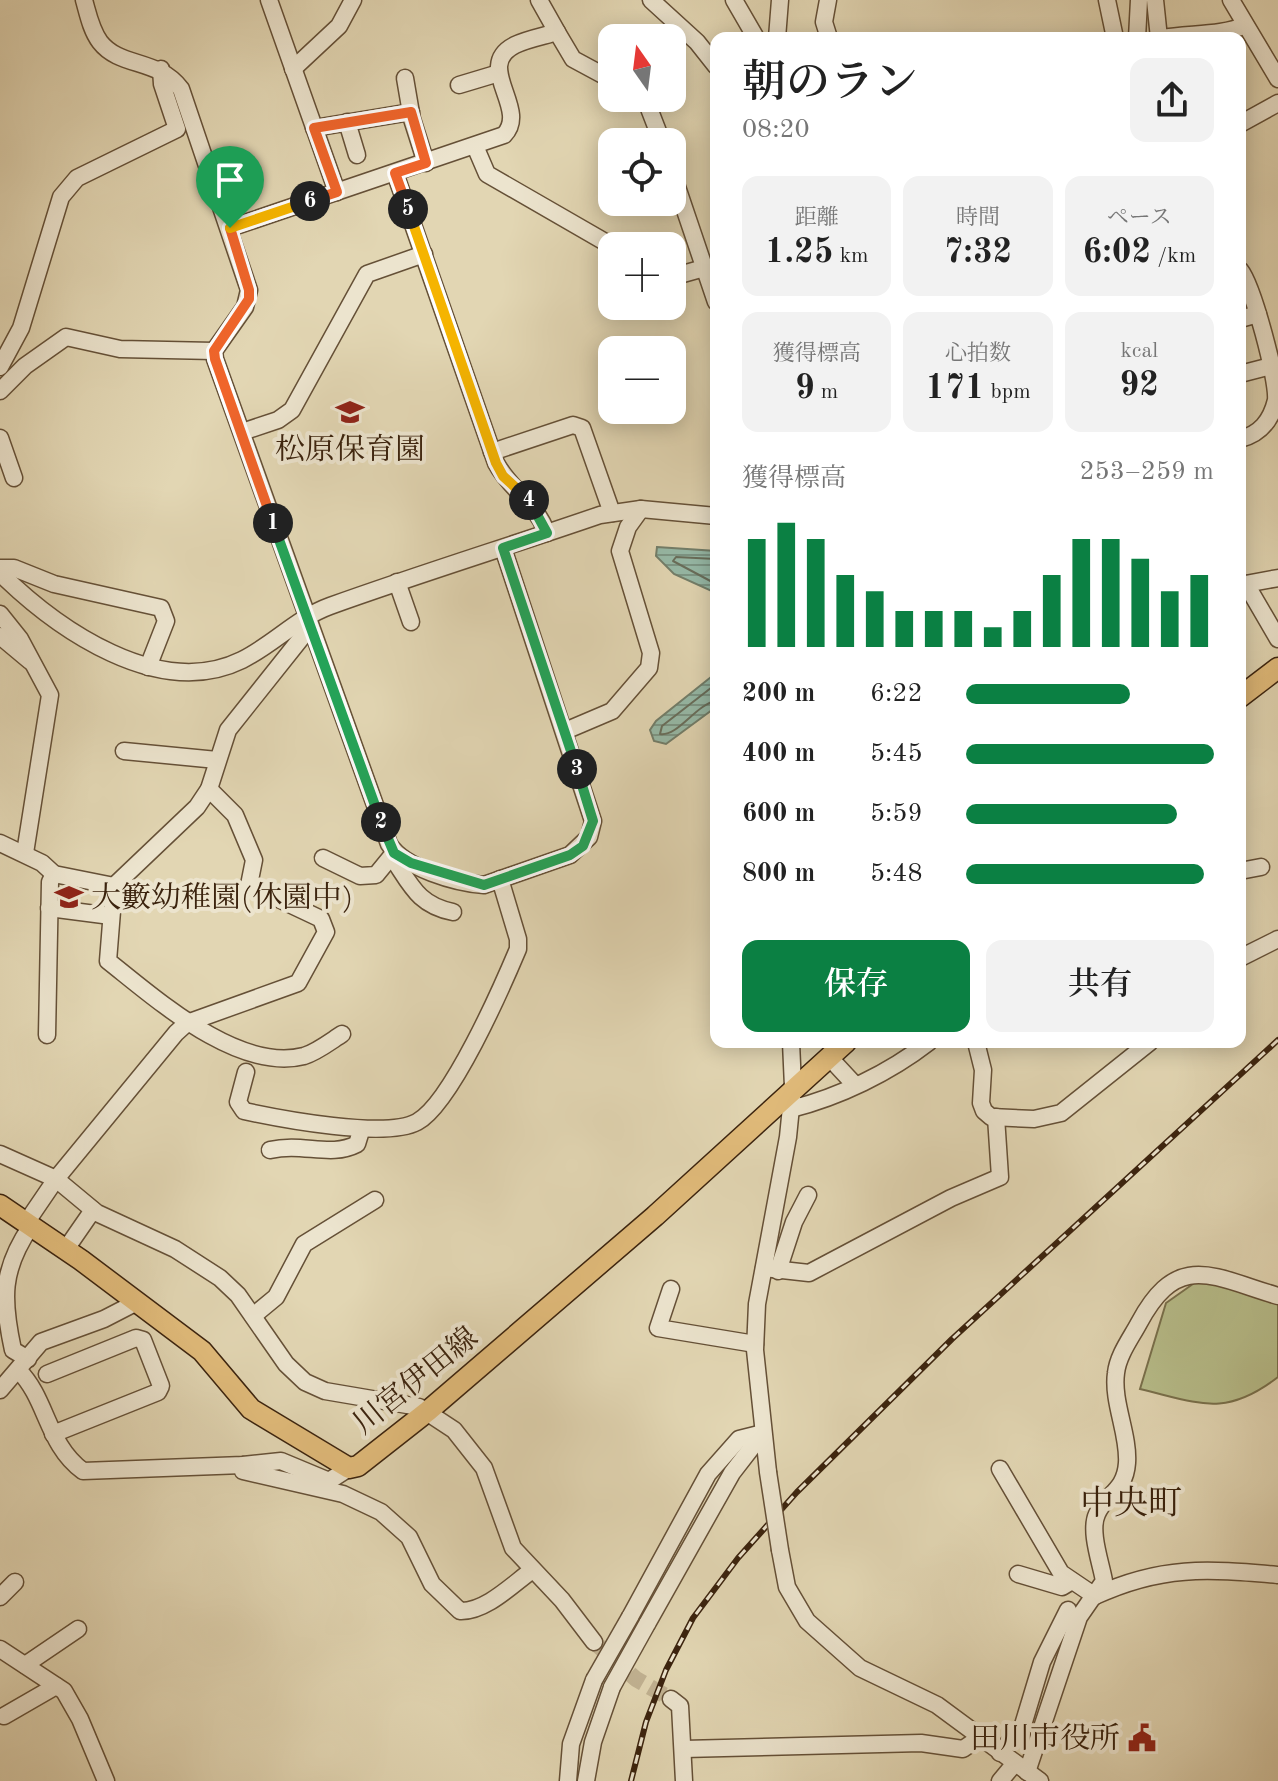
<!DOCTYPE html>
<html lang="ja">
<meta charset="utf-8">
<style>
:root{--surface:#fff;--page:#f2f2f2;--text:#222;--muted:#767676;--accent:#0b8043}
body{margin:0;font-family:"Old Standard TT","Noto Serif JP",serif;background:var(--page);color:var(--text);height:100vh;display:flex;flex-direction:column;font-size:30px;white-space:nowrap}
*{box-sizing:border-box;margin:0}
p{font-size:26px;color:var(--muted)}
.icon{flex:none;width:44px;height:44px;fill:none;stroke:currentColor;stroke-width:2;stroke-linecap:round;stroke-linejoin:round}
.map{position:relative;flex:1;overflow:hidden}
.panel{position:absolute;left:710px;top:32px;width:536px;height:1016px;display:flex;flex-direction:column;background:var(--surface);border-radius:16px;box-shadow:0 4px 20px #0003}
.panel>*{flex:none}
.needle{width:52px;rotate:346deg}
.buttons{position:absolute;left:598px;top:24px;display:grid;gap:16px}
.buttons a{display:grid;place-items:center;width:88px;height:88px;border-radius:16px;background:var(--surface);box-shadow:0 4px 20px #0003;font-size:40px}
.pin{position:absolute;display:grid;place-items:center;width:68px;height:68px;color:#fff;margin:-82px -34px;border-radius:50% 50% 50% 0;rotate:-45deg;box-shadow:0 0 8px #0007}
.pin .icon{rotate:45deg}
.km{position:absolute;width:40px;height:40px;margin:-20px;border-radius:50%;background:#222;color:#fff;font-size:22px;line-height:40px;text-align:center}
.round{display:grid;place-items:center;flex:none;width:84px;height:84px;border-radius:16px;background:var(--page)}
.summary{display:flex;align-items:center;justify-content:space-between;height:136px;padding:0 32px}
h1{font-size:44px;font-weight:600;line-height:60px}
.figures{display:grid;grid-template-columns:repeat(3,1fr);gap:12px;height:136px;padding:8px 32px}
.figures div{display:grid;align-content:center;border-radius:16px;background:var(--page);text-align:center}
.figures b{font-size:34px;font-weight:600}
.figures small{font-size:22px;font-weight:400}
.figures p{font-size:22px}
.chart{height:224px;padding:16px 32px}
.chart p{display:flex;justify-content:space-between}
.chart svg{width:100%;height:144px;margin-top:8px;stroke:var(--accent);stroke-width:6}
.cta{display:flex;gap:16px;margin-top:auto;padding:16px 32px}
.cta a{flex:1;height:92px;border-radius:16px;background:var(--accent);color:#fff;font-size:32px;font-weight:600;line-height:92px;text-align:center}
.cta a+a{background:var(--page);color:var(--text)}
ul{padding:0 32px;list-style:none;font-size:26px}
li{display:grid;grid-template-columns:128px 96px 1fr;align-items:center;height:60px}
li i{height:20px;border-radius:10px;background:var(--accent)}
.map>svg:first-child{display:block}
.green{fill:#b7bd8a;stroke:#79704c;stroke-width:2}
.water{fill:url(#water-rules);stroke:#727e6a;stroke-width:2}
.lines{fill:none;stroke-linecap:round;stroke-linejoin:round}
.shore{stroke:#686e5b;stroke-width:2}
.minor-tunnel{stroke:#c1b292;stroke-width:16;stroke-dasharray:16 8;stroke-linecap:butt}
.minor-casing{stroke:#655037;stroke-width:19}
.major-casing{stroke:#3b230e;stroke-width:23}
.minor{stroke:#ece4ce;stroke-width:16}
.major{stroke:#e1bb7a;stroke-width:20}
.rail-casing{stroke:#3b230e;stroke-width:6}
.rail{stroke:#ece4ce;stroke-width:3;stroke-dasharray:9;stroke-linecap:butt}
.minor-bridge-casing{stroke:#655037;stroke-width:19;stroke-linecap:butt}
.minor-bridge{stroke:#ece4ce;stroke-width:16}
.split-1-casing{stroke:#fff;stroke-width:16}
.split-2-casing{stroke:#fff;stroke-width:16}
.split-3-casing{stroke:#fff;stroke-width:16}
.split-4-casing{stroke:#fff;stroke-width:16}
.split-5-casing{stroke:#fff;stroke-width:16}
.split-6-casing{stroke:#fff;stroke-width:16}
.split-7-casing{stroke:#fff;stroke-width:16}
.split-1{stroke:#f0652b;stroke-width:10}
.split-2{stroke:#22a559;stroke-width:10}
.split-3{stroke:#22a559;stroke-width:10}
.split-4{stroke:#22a559;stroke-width:10}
.split-5{stroke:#f5b400;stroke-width:10}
.split-6{stroke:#f0652b;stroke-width:10}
.split-7{stroke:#f5b400;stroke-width:10}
.labels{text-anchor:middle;stroke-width:8;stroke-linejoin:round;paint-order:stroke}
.poi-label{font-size:30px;fill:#3b230e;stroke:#ece4ce}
.street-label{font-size:30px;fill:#3b230e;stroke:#ece4ce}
.quarter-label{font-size:34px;fill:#3b230e;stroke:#ece4ce}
</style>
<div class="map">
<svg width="1278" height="1781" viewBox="0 0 1278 1781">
<defs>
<pattern id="water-rules" width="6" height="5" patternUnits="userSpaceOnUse" patternTransform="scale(2)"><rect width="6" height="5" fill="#96baa8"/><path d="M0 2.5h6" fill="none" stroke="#7c9787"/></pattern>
</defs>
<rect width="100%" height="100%" fill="#e2d6b3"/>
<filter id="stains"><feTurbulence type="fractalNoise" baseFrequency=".0025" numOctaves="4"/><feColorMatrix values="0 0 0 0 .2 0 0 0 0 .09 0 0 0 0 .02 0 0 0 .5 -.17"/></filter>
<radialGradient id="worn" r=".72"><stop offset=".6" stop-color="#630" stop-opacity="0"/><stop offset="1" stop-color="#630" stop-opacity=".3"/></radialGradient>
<!-- green -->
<path class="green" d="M 1200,1279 L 1278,1300 L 1278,1377 C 1225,1418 1199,1403 1140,1389 L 1166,1303 Z"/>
<!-- water -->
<g class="water">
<polygon points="657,547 716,551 716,593 674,574 656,556"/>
<polygon points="716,673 716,707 666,744 654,741 650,730 656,721"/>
</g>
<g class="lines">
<!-- shore -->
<g class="shore">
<polyline points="716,559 676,557 673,561 716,584"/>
<path d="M 716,684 L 662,726 L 660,734 C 678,737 696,704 716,701"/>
</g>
<!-- minor-tunnel -->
<polyline class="minor-tunnel" points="594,1642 636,1679 671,1699"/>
<defs>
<g id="minor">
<path d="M 84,0 C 88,14 91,30 100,42 C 120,68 158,58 181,89 L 249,290 L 245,307 L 214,351 L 215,359 L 389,844 C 404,868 456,883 484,885 L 570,855 L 589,837 L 593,821 L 503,548"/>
<polyline points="269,0 337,192"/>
<polyline points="539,0 557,32"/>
<polyline points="651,0 697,42 716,66"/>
<polyline points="734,0 756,38"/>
<polyline points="828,0 824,22 829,38"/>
<polyline points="1107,0 1115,38"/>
<polyline points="1155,0 1159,38"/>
<polyline points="1231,0 1278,79"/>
<polyline points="777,38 780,0"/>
<polyline points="1137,38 1139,0"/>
<path d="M 1162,38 C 1189,33 1222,36 1245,25"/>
<polyline points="293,69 339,26 353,0"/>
<polyline points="405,78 412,119 426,163"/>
<polyline points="459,85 499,73"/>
<polyline points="645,98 662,142"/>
<polyline points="347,122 357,155"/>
<polyline points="1240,124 1278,103"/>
<polyline points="314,128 411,112"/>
<polyline points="475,146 487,174 612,246"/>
<polyline points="672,172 716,302"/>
<path d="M 395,173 L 496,463 C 511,491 533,498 547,533"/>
<path d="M 230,228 L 504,135 C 530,109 473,66 515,45 C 527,39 544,36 557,32 L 573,59 L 612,80"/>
<path d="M 1240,270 C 1253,286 1278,380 1276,400 C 1271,421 1260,434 1240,439"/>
<polyline points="672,277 704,268"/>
<polyline points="1240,319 1258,314"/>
<polyline points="0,367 21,328 61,197 77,178 177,129 162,84 161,69"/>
<polyline points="1240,374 1271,366"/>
<polyline points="0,391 25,366 66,337 120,349 214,351"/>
<polyline points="242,432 278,420 292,410 367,274 424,254"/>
<polyline points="0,438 14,478"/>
<polyline points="492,452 573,425 582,428 612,513"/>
<polyline points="0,568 14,568 54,584 161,608 166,621 148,667"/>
<path d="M 0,573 C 57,629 159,701 242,660 C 274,644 297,618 330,606 C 419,574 510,546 600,515 L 641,509 L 716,516"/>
<polyline points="397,582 411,622"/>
<polyline points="1246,584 1278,639"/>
<polyline points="1240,585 1278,578"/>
<polyline points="0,614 20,639 50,695 25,853"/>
<polyline points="0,636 30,661"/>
<polyline points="565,731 612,711 649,668 651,653 620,551 628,527 641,509"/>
<polyline points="124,751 217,760"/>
<polyline points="0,843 42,863 54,874 114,886"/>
<path d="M 392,857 C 411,885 418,905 453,912"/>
<polyline points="323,858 360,876 376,875 394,853"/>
<polyline points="1240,871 1261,867"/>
<path d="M 114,886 L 108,961 C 155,998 238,1073 304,1056 C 317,1052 331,1041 342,1034"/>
<polyline points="114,886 197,807 209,789 228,730 306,632 307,616"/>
<polyline points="49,908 111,916"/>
<polyline points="1240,958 1278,939"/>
<polyline points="47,1035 50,882 54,874"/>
<polyline points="976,1042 983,1070 981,1103 984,1111 991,1117 1034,1119 1061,1113 1150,1042"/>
<polyline points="829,1057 855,1085"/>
<path d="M 246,1072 L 238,1102 L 244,1111 C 281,1119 386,1139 417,1122 C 451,1104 502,987 518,949 L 518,939 L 500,879"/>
<path d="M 791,1109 C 839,1097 889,1073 929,1042"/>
<path d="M 270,1150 C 303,1142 330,1158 357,1144 L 361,1131"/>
<polyline points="0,1154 56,1179 97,1213 175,1249 220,1278 238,1295 286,1364 305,1382 325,1391 419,1407 454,1430 484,1468 513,1548 562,1600 594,1642"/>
<polyline points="26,1223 56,1179 176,1033 187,1023 298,983 326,932 321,919 249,885 254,860 235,815 209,789"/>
<polyline points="66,1249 93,1210"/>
<polyline points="764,1268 809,1273 951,1198 1000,1177 996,1117"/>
<polyline points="778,1271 794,1222 808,1195"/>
<polyline points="671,1289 658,1328 755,1344"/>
<polyline points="253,1316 276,1297 304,1244 375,1200"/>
<path d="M 28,1359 L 13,1350 C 2,1299 1,1270 31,1226"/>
<path d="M 19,1371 C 47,1399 47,1445 83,1471 L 243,1465 L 281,1461 L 329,1481 L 349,1468"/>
<polyline points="47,1374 136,1338 143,1340 161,1386 158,1392 53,1434"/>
<polyline points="0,1390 41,1342 104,1319 137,1302"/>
<path d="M 243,1465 L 243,1471 L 343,1494 L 381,1512 L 409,1537 L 432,1584 L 460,1611 C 485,1612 512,1585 531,1571"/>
<polyline points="1000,1469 1061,1573 1095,1596"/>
<polyline points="768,1472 755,1350 757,1304 788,1137 793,1087 791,1042"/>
<polyline points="780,1550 787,1587 807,1621 860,1668 937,1705 1040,1781"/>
<polyline points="1018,1574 1062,1587 1072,1581"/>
<path d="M 1095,1596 C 1162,1565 1207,1569 1278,1575"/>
<polyline points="0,1597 15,1582"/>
<polyline points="630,1617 708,1474 739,1439 763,1433"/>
<polyline points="647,1624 732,1473 763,1433"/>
<polyline points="0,1649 64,1691 80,1719 106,1781"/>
<polyline points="25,1665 78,1629"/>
<polyline points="671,1699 680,1706 684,1781"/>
<polyline points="4,1716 56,1686"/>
<polyline points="684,1749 921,1743 963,1749 979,1738"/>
<polyline points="1000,1753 1023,1725 1042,1662 1068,1610"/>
<path d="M 1027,1772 L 1079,1617 L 1104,1581 C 1101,1563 1089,1531 1097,1514 C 1105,1494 1125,1492 1127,1463 C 1129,1434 1112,1402 1116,1373 C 1118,1355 1131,1338 1139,1323 C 1178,1250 1213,1277 1278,1296"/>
<polyline points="568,1781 571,1744 594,1680"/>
<polyline points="586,1781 593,1742 612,1687"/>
<polyline points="1000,1781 1015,1763"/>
</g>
<g id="major">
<polyline points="1240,697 1278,668"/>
<polyline points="0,1205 81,1260 202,1351 251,1409 349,1468 358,1466 428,1411 655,1216 846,1042"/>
</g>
</defs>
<!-- minor casing -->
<use href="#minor" class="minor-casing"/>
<!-- major casing -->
<use href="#major" class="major-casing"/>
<!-- minor -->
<use href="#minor" class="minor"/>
<!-- major -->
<use href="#major" class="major"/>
<defs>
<polyline id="rail" points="631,1781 646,1722 666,1670 693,1618 738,1558 797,1492 952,1339 1278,1040"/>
</defs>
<!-- rail casing -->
<use href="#rail" class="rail-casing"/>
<!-- rail -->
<use href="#rail" class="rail"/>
<defs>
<g id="minor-bridge">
<polyline points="768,1472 780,1550"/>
<polyline points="594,1680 630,1617"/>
<polyline points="612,1687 647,1624"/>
</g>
</defs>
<!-- minor-bridge casing -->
<use href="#minor-bridge" class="minor-bridge-casing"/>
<!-- minor-bridge -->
<use href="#minor-bridge" class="minor-bridge"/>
</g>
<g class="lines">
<defs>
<polyline id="split-1" points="230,228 249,290 249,299 214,351 215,359 273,523"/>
<polyline id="split-2" points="273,523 381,822"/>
<polyline id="split-3" points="381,822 394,853 411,863 484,885 570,855 583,846 593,821 577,769"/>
<polyline id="split-4" points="529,500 547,533 503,548 577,769"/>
<polyline id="split-5" points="408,209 496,463 503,476 529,500"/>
<polyline id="split-6" points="310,201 337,192 314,128 411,112 426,163 395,173 408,209"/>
<polyline id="split-7" points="230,228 310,201"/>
</defs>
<!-- split-1 casing -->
<use href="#split-1" class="split-1-casing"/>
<!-- split-2 casing -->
<use href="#split-2" class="split-2-casing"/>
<!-- split-3 casing -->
<use href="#split-3" class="split-3-casing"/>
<!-- split-4 casing -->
<use href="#split-4" class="split-4-casing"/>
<!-- split-5 casing -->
<use href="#split-5" class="split-5-casing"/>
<!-- split-6 casing -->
<use href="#split-6" class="split-6-casing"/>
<!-- split-7 casing -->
<use href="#split-7" class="split-7-casing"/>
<!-- split-1 -->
<use href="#split-1" class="split-1"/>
<!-- split-2 -->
<use href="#split-2" class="split-2"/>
<!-- split-3 -->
<use href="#split-3" class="split-3"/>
<!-- split-4 -->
<use href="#split-4" class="split-4"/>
<!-- split-5 -->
<use href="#split-5" class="split-5"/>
<!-- split-6 -->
<use href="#split-6" class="split-6"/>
<!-- split-7 -->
<use href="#split-7" class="split-7"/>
</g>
<!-- icons -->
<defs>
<symbol id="school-bare" viewBox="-9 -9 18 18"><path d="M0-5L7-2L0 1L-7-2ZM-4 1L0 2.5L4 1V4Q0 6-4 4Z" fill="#8f2418" stroke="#ece4ce" stroke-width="2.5" paint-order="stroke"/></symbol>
<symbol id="civic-bare" viewBox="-9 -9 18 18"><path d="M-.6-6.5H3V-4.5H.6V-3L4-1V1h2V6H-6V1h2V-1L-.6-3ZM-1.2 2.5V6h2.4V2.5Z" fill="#8f2418" stroke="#ece4ce" stroke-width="2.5" paint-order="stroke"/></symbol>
</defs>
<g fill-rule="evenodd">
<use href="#school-bare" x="330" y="392" width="40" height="40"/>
<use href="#school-bare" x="49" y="877" width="40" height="40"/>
<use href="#civic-bare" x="1122" y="1718" width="40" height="40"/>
</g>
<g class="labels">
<!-- poi labels -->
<g class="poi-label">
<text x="350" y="459">松原保育園</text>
<text x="91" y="907" text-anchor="start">大籔幼稚園(休園中)</text>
<text x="1120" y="1748" text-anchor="end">田川市役所</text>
</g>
<!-- street labels -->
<g class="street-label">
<text transform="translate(415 1380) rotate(-39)" y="10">川宮伊田線</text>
</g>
<!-- quarter labels -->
<g class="quarter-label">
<text x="1131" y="1514">中央町</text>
</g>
</g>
<rect width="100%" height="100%" filter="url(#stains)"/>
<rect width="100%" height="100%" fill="url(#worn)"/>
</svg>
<div class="buttons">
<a><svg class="needle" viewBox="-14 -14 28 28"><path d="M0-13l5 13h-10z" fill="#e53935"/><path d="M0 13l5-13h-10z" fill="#767676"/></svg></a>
<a><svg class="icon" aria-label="locate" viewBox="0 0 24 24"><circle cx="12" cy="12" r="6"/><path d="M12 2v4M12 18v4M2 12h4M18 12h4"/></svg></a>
<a>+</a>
<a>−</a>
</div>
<div class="pin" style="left:230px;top:228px;background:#1e9e55"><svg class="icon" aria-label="arrive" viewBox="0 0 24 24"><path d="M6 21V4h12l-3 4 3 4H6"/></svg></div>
<b class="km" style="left:273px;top:523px">1</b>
<b class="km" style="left:381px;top:822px">2</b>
<b class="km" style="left:577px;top:769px">3</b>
<b class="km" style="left:529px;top:500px">4</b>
<b class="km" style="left:408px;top:209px">5</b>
<b class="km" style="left:310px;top:201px">6</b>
<section class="panel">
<div class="summary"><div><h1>朝のラン</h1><p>08:20</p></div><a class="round"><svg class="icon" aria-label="share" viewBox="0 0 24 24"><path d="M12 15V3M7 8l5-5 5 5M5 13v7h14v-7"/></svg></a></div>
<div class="figures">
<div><p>距離</p><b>1.25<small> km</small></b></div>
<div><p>時間</p><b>7:32</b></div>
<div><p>ペース</p><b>6:02<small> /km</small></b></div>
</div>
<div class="figures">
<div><p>獲得標高</p><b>9<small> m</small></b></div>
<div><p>心拍数</p><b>171<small> bpm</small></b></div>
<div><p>kcal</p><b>92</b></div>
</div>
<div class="chart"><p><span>獲得標高</span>253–259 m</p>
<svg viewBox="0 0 160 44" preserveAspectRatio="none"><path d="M5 44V11M15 44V6M25 44V11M35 44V22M45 44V27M55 44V33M65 44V33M75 44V33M85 44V38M95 44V33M105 44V22M115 44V11M125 44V11M135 44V17M145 44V27M155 44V22"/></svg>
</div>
<ul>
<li><b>200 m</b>6:22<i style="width:66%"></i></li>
<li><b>400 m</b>5:45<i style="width:100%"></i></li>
<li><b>600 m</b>5:59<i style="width:85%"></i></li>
<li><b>800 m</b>5:48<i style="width:96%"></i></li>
</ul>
<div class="cta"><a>保存</a><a>共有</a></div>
</section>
</div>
